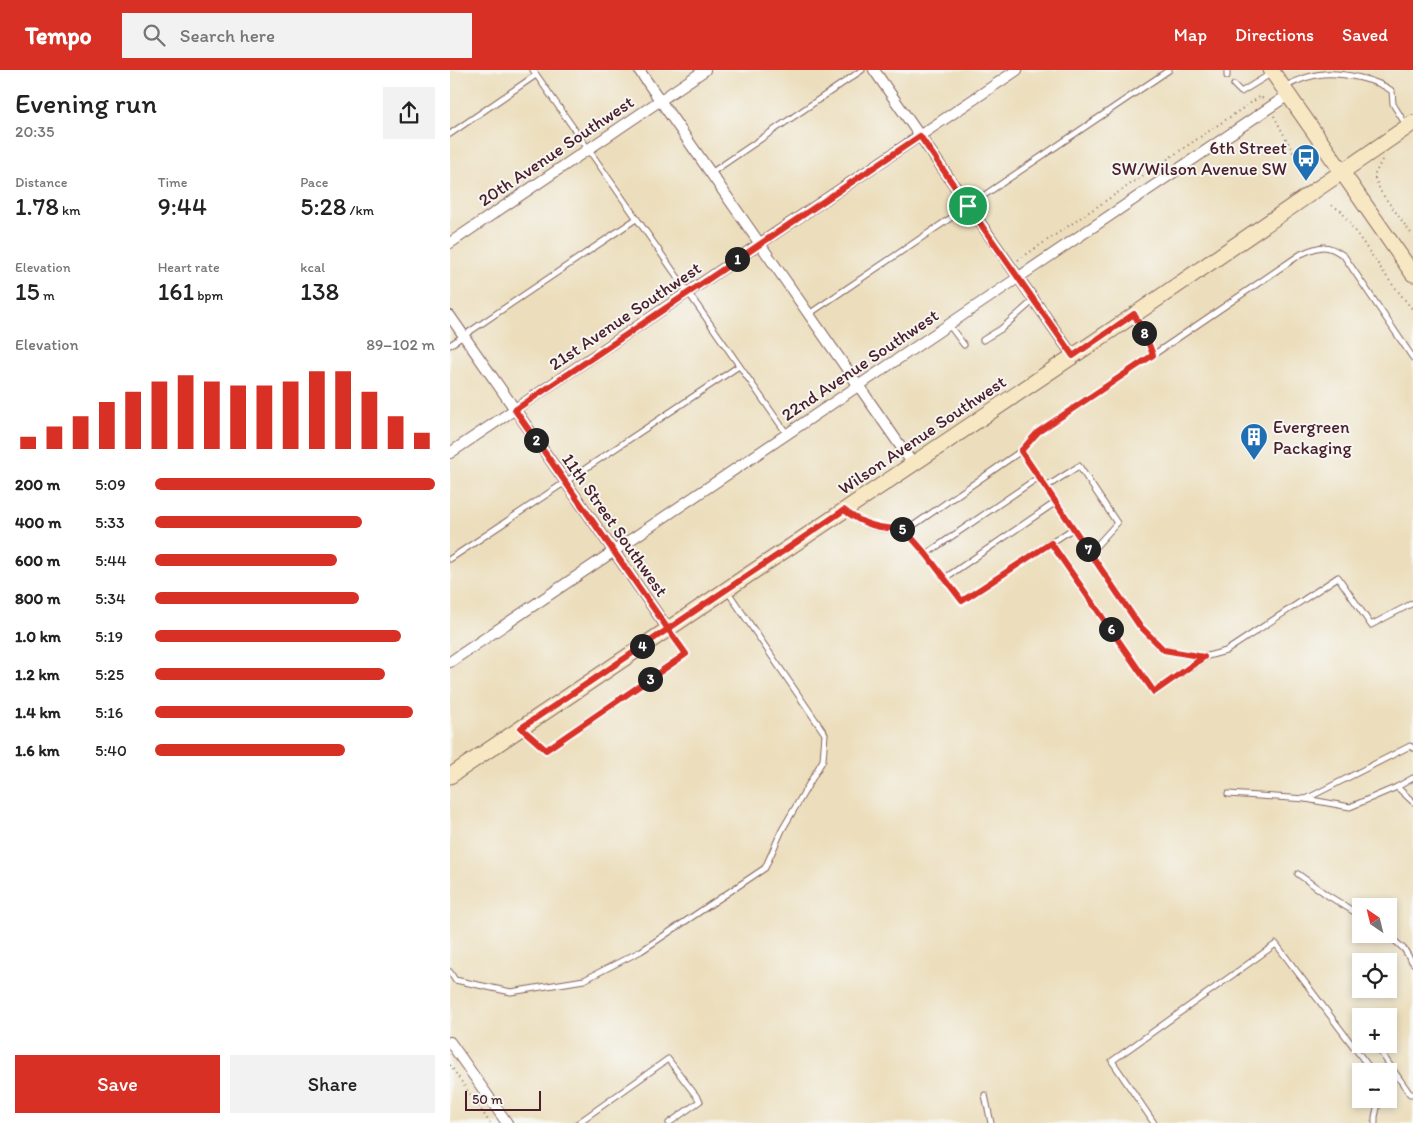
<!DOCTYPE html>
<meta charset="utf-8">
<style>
:root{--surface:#fff;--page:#f2f2f2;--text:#222;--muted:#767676;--accent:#d93025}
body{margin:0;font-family:Itim,sans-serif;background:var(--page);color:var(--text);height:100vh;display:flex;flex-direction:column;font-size:19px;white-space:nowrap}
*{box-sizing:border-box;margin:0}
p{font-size:16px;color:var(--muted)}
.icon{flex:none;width:28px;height:28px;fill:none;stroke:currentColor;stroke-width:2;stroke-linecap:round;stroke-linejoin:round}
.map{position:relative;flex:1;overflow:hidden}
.panel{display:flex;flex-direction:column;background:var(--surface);width:450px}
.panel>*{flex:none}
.needle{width:32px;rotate:325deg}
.tools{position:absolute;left:902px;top:828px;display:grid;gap:10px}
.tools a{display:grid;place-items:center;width:45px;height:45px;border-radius:0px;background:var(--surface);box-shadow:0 2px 8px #0003;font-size:25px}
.scale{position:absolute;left:15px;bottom:12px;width:76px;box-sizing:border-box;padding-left:5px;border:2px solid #4a1f2b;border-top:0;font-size:14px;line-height:18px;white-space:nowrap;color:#4a1f2b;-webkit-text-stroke:4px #f6f6f2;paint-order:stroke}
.pin{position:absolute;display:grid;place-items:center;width:42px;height:42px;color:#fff;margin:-21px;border:2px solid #fff;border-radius:50%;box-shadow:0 1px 5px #0007}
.km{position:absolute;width:25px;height:25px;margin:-12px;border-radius:50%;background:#222;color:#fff;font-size:14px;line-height:25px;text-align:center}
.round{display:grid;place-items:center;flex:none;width:52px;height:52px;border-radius:0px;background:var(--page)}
.overview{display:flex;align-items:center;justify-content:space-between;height:85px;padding:0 15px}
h1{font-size:28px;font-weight:600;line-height:38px}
.figures{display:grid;grid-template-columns:repeat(3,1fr);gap:8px;height:85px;padding:5px 15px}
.figures div{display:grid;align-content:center}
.figures b{font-size:25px;font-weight:600}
.figures small{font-size:14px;font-weight:400}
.figures p{font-size:14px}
.chart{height:140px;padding:10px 15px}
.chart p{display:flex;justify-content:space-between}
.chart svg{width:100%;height:90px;margin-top:5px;stroke:var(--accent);stroke-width:6}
.primary-button{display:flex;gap:10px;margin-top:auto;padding:10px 15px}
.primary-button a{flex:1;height:58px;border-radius:0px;background:var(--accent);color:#fff;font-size:20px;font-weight:600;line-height:58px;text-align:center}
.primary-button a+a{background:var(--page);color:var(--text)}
ul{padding:0 15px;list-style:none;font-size:16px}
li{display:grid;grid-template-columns:80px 60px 1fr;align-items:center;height:38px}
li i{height:12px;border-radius:6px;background:var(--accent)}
header{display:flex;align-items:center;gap:30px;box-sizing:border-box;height:70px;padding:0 25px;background:var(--accent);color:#fff}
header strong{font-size:24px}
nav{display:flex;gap:28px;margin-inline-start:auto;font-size:18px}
.search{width:350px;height:45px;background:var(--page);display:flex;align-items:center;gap:12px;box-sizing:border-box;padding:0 18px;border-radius:0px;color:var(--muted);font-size:19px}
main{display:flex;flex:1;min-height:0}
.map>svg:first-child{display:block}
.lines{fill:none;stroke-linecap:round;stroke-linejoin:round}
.lane-casing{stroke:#83625e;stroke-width:7}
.street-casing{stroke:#83625e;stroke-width:12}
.secondary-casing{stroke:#83625e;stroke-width:17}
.path{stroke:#83625e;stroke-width:2;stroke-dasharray:1 4;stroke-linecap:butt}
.lane{stroke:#fff;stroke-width:5}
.street{stroke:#fff;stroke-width:10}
.secondary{stroke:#f7e8c3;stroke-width:15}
.route-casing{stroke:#fff;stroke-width:10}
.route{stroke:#d93025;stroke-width:6}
.labels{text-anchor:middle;stroke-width:4;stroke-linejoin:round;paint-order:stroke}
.poi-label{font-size:18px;fill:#4a1f2b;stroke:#f6f6f2;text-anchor:end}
.street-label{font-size:18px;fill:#4a1f2b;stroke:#f6f6f2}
</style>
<header>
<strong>Tempo</strong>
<div class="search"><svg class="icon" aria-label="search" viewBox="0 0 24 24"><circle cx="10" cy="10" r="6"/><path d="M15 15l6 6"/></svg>Search here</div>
<nav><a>Map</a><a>Directions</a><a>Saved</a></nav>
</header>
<main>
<section class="panel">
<div class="overview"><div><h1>Evening run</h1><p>20:35</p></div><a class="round"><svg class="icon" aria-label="share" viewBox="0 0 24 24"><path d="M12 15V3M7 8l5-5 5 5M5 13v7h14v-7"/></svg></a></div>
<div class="figures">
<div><p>Distance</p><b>1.78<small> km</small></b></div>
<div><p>Time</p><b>9:44</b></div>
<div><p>Pace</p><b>5:28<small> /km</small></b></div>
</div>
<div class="figures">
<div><p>Elevation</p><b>15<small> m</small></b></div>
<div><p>Heart rate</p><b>161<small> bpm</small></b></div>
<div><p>kcal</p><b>138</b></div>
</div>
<div class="chart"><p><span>Elevation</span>89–102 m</p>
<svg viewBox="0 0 160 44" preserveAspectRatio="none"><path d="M5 44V38M15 44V33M25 44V28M35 44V21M45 44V16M55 44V11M65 44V8M75 44V11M85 44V13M95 44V13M105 44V11M115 44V6M125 44V6M135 44V16M145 44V28M155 44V36"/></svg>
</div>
<ul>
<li><b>200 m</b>5:09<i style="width:100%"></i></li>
<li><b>400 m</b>5:33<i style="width:74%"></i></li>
<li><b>600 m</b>5:44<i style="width:65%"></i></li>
<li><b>800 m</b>5:34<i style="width:73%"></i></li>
<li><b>1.0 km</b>5:19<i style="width:88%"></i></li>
<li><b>1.2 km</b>5:25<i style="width:82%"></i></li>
<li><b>1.4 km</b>5:16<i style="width:92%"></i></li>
<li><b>1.6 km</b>5:40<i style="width:68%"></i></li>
</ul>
<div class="primary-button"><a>Save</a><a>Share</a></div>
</section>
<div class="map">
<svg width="963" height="1053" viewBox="0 0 963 1053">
<rect width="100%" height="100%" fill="#f6f6f2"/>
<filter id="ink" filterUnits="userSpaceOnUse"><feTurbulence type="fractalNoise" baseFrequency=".02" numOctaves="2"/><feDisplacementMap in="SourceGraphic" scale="10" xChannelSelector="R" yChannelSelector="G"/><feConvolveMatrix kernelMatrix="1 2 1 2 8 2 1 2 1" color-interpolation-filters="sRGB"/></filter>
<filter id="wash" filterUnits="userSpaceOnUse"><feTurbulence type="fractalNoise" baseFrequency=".0096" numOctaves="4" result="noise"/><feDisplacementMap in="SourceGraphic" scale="20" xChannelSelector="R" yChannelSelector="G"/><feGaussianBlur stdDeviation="1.12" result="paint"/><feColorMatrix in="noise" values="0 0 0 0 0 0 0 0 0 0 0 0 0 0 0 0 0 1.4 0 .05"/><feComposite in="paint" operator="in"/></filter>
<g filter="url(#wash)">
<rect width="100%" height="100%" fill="#ecdebc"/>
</g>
<g filter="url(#ink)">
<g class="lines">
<defs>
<g id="lane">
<polyline points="83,0 337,364"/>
<polyline points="777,6 777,0"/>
<polyline points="784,15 791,22 822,3"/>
<path d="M 836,16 C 848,10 860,5 873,4 C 892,2 928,10 942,21 L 943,34 L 956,55"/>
<polyline points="0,64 86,5"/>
<polyline points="261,103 412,0"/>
<polyline points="359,244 719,0"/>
<polyline points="499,255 514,275"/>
<polyline points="533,270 551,259 584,230"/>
<polyline points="0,275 186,149"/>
<path d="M 703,285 L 851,184 C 870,176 876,173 894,186 L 963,288"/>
<polyline points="571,381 689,555 714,580 754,587 776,581 888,507 921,555 963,533"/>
<polyline points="596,417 629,396 667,453 640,483"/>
<path d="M 396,442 C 414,457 442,465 464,455 L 571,381 L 588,362 L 703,285 L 686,247"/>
<polyline points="454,459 476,484 512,531 624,458"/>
<polyline points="601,473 704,622 754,588"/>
<polyline points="476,484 589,407"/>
<polyline points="0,489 289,296"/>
<polyline points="495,508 606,432"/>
<polyline points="73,660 96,680 236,584 219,561"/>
<polyline points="947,717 963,708"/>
<polyline points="778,724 856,729 900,737 947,717 963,732"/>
<polyline points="856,729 960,676 963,678"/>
<polyline points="848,804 877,825 911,846"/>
<polyline points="937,864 954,879 963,893"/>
<polyline points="0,902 5,910 61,922 134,910 191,881 315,798 332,760 373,690 375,664 278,522"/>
<polyline points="909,952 911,955"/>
<polyline points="925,974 960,1024 963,1024"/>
<polyline points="535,1025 541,1053"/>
<polyline points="128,1053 218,989 250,1031 219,1053"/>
<polyline points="704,1053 662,991 826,874 922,1001"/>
<polyline points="925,1053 925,1047 929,1029"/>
</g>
<g id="street">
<polyline points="189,0 463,394"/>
<polyline points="424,0 623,286"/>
<polyline points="0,173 255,0"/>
<polyline points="0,246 218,559"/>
<polyline points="0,383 567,0"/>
<polyline points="0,592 838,25"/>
<polyline points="0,972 57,1053"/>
</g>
<g id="secondary">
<polyline points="821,0 963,204"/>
<polyline points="0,706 684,245 963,53"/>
</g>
</defs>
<!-- lane casing -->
<use href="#lane" class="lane-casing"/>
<!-- street casing -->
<use href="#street" class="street-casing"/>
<!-- secondary casing -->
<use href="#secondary" class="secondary-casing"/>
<!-- path -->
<g class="path">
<polyline points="824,46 852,99"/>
<polyline points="932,90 924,106 931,122 963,166"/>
<polyline points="882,135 891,141 939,210 963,240"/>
<polyline points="568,190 811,26 813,29"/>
<polyline points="0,995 40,1053"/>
</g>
<!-- lane -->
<use href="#lane" class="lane"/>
<!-- street -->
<use href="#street" class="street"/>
<!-- secondary -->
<use href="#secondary" class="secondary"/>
</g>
</g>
<g class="lines" filter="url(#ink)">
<defs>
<path id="route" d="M 518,136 L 470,66 L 65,340 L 218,559 L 236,584 L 96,680 L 71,658 C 179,586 286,513 394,440 C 413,455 430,459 454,459 L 476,484 L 512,531 L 601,473 L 704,622 L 754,587 L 714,580 L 689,555 L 571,381 L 588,362 L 703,285 L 695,264 L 684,244 L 623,286 L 518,136"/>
</defs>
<!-- route casing -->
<use href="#route" class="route-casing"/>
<!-- route -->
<use href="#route" class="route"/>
</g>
<!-- icons -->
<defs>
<symbol id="bus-pin" viewBox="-11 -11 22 30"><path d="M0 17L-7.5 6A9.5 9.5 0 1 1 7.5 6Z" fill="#1f6fb2" stroke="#f6f6f2"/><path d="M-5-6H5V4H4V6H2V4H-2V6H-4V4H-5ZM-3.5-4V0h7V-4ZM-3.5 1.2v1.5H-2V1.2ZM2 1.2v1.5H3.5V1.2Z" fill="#fff"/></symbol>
<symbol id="building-pin" viewBox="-11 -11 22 30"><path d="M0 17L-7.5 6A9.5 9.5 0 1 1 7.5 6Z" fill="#1f6fb2" stroke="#f6f6f2"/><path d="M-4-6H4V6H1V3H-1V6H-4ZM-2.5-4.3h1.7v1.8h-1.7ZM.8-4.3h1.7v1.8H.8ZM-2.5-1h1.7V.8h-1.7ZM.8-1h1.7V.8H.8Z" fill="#fff"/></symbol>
</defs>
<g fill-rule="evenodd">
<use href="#bus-pin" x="840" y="72" width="32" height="43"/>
<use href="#building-pin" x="788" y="351" width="32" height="43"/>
</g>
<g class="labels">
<!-- poi labels -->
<g class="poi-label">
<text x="837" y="84">6th Street<tspan x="837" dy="21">SW/Wilson Avenue SW</tspan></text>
<text x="823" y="363" text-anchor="start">Evergreen<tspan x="823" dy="21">Packaging</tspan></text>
</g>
<!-- street labels -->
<g class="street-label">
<text transform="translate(106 81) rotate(-34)" y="6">20th Avenue Southwest</text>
<text transform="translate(175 246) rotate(-34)" y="6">21st Avenue Southwest</text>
<text transform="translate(410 295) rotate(-34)" y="6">22nd Avenue Southwest</text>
<text transform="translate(472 365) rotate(-34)" y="6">Wilson Avenue Southwest</text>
<text transform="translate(165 455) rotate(55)" y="6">11th Street Southwest</text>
</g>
</g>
</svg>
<div class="tools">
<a><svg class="needle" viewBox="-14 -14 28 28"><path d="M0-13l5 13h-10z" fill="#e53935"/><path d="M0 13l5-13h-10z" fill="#767676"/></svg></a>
<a><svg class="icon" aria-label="locate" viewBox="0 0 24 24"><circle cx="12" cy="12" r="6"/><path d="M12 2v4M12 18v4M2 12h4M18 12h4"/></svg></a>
<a>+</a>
<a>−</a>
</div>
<div class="scale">50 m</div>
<div class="pin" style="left:518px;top:136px;background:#1e9e55"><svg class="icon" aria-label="arrive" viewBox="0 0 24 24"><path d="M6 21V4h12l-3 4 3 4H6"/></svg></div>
<b class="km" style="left:287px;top:189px">1</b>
<b class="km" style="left:86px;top:370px">2</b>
<b class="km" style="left:200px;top:609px">3</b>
<b class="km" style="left:192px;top:576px">4</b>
<b class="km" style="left:452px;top:459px">5</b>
<b class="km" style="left:661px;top:559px">6</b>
<b class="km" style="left:638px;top:479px">7</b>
<b class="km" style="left:694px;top:263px">8</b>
</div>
</main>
